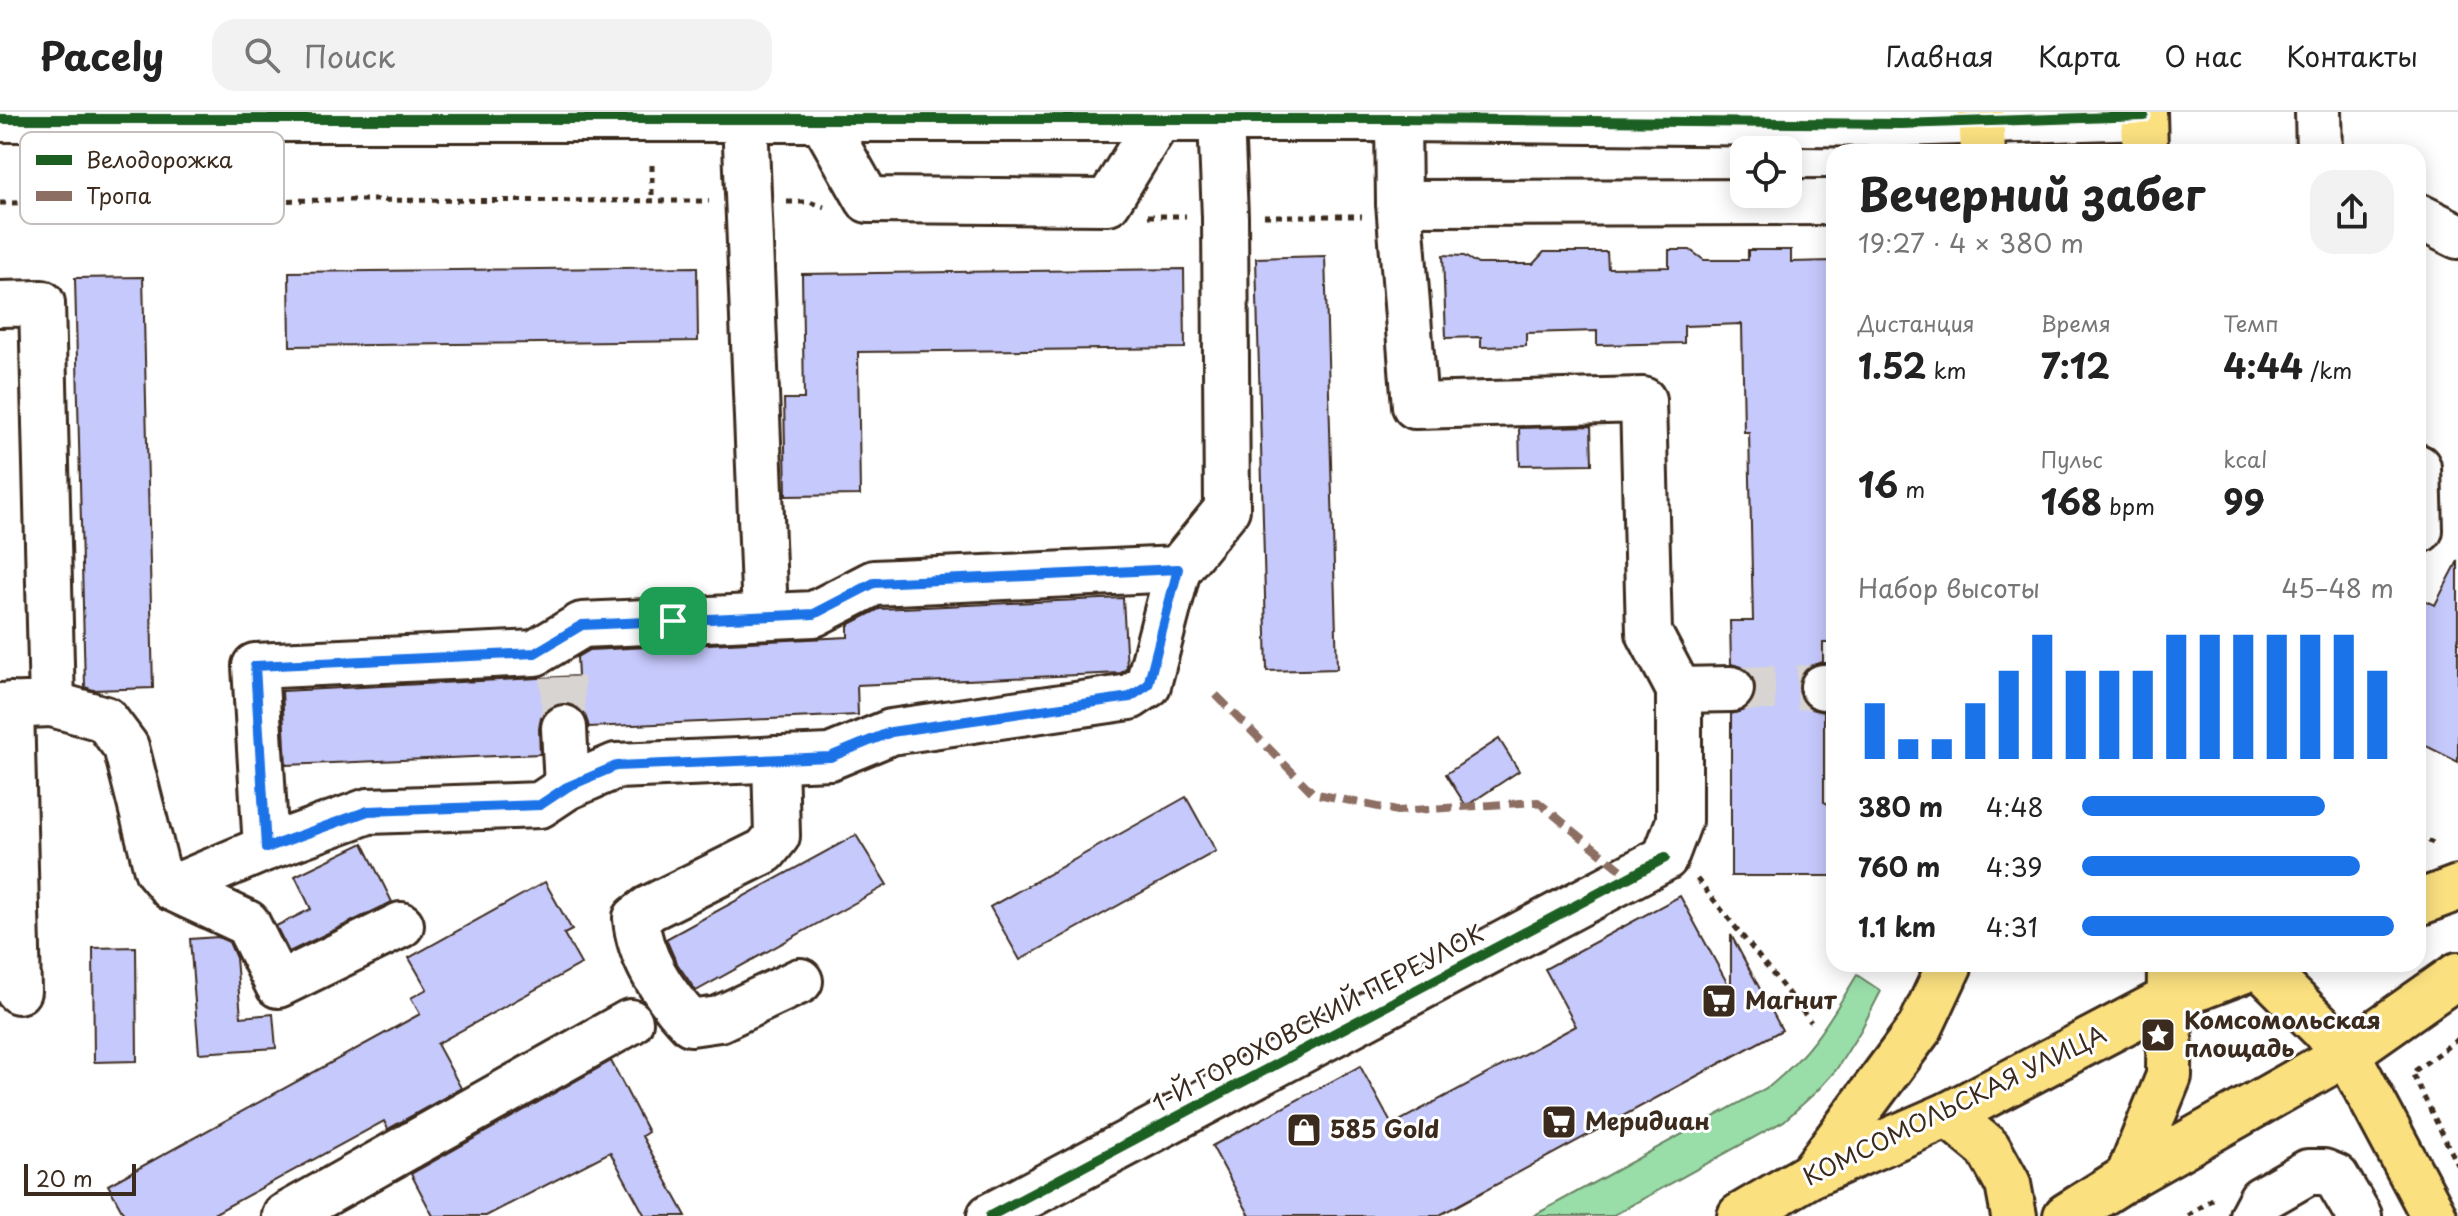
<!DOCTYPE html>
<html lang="ru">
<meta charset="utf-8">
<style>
:root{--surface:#fff;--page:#f2f2f2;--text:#222;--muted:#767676;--line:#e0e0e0;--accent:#1a73e8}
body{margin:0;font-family:"Playpen Sans",sans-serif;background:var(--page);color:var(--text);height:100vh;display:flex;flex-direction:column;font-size:30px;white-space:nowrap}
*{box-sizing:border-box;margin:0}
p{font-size:26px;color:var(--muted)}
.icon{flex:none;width:44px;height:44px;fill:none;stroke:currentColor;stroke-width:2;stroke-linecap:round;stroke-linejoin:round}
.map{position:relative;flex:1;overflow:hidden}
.details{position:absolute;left:1826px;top:32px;width:600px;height:828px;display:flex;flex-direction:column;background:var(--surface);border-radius:24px;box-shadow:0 4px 20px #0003}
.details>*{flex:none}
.controls{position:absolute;left:1730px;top:24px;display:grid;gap:16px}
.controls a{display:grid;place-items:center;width:72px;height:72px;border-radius:16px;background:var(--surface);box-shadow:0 4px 20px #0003;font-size:40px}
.scale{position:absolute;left:24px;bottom:20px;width:112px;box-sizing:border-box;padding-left:8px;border:4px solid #3b2a1e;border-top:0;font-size:22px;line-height:28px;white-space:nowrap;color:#3b2a1e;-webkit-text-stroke:6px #fff;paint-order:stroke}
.pin{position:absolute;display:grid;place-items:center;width:68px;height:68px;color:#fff;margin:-34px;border-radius:16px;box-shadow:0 4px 12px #0006}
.round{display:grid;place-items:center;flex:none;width:84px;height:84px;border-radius:24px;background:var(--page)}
.overview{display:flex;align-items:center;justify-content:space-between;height:136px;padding:0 32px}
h1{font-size:44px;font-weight:700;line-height:60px}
.figures{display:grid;grid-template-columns:repeat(3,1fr);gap:12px;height:136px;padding:8px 32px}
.figures div{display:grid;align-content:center}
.figures b{font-size:34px;font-weight:700}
.figures small{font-size:22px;font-weight:400}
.figures p{font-size:22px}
.chart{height:224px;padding:16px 32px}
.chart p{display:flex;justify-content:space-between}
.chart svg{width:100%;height:144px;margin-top:8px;stroke:var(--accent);stroke-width:6}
ul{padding:0 32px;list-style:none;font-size:26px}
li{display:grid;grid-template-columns:128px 96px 1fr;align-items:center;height:60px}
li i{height:20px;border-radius:10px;background:var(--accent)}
header{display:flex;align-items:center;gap:48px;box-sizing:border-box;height:112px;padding:0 40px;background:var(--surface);border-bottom:2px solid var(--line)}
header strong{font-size:38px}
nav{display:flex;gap:44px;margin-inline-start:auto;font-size:28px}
.search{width:560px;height:72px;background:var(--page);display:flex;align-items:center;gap:20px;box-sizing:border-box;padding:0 28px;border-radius:24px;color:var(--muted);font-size:30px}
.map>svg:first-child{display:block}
.green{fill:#99dda9;stroke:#6a8464;stroke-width:2}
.building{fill:#c6c9fc;stroke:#3b2a1e;stroke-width:2}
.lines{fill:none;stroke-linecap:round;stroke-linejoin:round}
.minor-tunnel{stroke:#d8d4d2;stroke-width:44;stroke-dasharray:44 22;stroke-linecap:butt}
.minor-casing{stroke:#3b2a1e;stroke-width:50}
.major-casing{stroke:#3b2a1e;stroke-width:50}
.path{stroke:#3b2a1e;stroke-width:5;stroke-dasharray:6 6;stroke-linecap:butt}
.minor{stroke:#fff;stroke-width:44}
.major{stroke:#fbe080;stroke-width:44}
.quiet{stroke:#8d6e63;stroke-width:8;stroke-dasharray:16 8;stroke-linecap:butt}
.cycleway-casing{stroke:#fff;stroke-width:15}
.cycleway{stroke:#1b5e20;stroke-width:10}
.route-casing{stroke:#fff;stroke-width:16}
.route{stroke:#1a73e8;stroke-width:10}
.labels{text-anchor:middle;stroke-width:6;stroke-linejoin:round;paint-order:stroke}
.poi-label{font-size:24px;font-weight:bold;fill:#3b2a1e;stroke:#fff;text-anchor:start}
.street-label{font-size:24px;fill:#3b2a1e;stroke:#fff}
.key{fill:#fff;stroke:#c4bfbc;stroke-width:2}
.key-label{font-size:22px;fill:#3b2a1e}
</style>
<header>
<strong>Pacely</strong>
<div class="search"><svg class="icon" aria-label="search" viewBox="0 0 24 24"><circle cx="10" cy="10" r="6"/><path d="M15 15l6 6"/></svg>Поиск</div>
<nav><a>Главная</a><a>Карта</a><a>О нас</a><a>Контакты</a></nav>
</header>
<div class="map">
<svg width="2458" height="1104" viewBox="0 0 2458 1104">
<rect width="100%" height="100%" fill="#fff"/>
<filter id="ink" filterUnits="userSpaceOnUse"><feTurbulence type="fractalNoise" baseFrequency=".0125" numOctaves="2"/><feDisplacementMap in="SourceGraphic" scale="16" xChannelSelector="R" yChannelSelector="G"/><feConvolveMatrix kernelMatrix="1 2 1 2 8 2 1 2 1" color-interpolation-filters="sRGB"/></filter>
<g filter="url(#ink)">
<!-- green -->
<path class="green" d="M 1857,863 L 1881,879 L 1861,918 L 1836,958 L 1817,979 L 1784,1009 L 1612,1104 L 1533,1104 L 1770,974 C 1812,939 1829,909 1857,863 Z"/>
<!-- building -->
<g class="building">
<polygon points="1669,138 1690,138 1704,148 1748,148 1748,138 1791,138 1791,150 1834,149 1834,531 1823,531 1823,550 1810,554 1801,563 1798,574 1802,588 1811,597 1824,600 1824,690 1834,695 1834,764 1731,764 1731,602 1745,598 1753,588 1756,577 1752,563 1742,555 1731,552 1730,509 1753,509 1749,320 1744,320 1742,212 1684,214 1684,231 1597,233 1597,219 1526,221 1526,234 1481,235 1481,225 1446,226 1443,143 1464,144 1478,152 1533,152 1544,140 1607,140 1608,156 1669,155"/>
<polygon points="1325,144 1337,557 1267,559 1256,146"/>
<polygon points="697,155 698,229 290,234 289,160"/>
<polygon points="1184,157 1185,236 858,240 860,383 786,384 784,287 804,287 802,162"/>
<polygon points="143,165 153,576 93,578 85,575 75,166"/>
<polygon points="1591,314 1592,352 1520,353 1519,316"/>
<polygon points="2458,449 2458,650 2418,630 2418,485 2435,493"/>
<polygon points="1123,486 1127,556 1121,561 857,573 858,603 589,615 585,603 576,594 562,591 550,596 541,605 539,617 540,642 286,653 282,579 578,564 577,545 589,538 848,525 848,513 879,497"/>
<polygon points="1499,627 1519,659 1466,694 1446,662"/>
<polygon points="1186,685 1216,739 1020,848 990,795"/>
<polygon points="856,723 887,773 696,879 676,850 666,827"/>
<polygon points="363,731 392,790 289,840 276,814 311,797 295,764"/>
<polygon points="545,770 572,818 564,822 581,852 437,932 461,976 388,1017 384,1009 210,1104 125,1104 108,1073 420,902 411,886 427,877 409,846"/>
<polygon points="1680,784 1731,878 1731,823 1782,918 1438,1104 1250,1104 1212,1034 1360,954 1392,1013 1576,914 1545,857"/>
<polygon points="218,825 229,830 236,846 241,905 273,902 276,936 199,941 190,827"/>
<polygon points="136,835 137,949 94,950 93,836"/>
<polygon points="611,949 648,1020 642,1024 686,1104 645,1104 610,1040 486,1104 433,1104 411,1062"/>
</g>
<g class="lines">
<!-- minor-tunnel -->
<g class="minor-tunnel">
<polyline points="562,565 564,616"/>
<polyline points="1731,577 1823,575"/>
</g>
<defs>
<g id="minor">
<polyline points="2318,0 2319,40"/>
<polyline points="0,7 1398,7 1901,12 2144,4"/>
<polyline points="745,7 765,504"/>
<polyline points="822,7 868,88 1108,90 1159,7 1159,0"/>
<polyline points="1399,91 1834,90"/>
<polyline points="2418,104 2458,124"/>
<polyline points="0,192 42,191 52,592 0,594"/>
<polyline points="2418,355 2420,418"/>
<polyline points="1823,575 1834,575"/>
<polyline points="1679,578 1731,577"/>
<polyline points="52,592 105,607 126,635 157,758 172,776 247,811 278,873 401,813"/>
<polyline points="11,593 18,879"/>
<polyline points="564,616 567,675"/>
<path d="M 775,647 L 777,724 L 765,739 L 648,797 L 636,806 C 639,845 664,883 691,911 L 719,907 L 800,869"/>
<polyline points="266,736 368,699 540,693 567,675 616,654 830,645 891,620 1130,585 1148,573 1178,457"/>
<polyline points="172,776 266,736 255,554 535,541 582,513 814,502 874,471 1178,457 1227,397 1225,105 1221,7"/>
<polyline points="285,1104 630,910"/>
<polyline points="990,1104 1665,746 1679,709 1679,578 1649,521 1643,288 1415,294 1399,91 1398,7"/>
<polyline points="2252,1104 2261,1087 2308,1060 2324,1060 2336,1065 2359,1104"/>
</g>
<g id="major">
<polyline points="1981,0 1983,40"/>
<polyline points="2144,0 2145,40"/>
<polyline points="2418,791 2458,776"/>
<polyline points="2258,852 2347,941 2434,1104"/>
<polyline points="1948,1003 1988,1036 2008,1072 2014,1104"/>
<polyline points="1813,1060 1920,916 1950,852"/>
<polyline points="2128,1065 2169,964 2170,852"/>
<polyline points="1740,1104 1812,1062 1948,1003 2171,886 2261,852"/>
<polyline points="2066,1104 2128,1065 2347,941 2458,863"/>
</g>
</defs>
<!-- minor casing -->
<use href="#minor" class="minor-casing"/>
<!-- major casing -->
<use href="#major" class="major-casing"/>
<!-- path -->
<g class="path">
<polyline points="652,53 652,88"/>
<polyline points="787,90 809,90 824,95"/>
<polyline points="0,91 332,88 709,89"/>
<polyline points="1148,104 1186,104"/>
<polyline points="1264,104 1362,104"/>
<polyline points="2418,723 2433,731"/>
<polyline points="1697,767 1811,910"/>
<polyline points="2458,927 2412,961 2458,1053"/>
<polyline points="2188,1104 2214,1086"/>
</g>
<!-- minor -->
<use href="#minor" class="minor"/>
<!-- major -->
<use href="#major" class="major"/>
<!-- quiet -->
<polyline class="quiet" points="1216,583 1313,681 1397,699 1538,690 1629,764"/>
<defs>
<g id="cycleway">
<polyline points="0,7 1398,7 1901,12 2144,4"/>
<polyline points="990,1104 1665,746"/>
</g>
</defs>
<!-- cycleway casing -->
<use href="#cycleway" class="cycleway-casing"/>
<!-- cycleway -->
<use href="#cycleway" class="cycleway"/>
</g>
</g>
<g class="lines" filter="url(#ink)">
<defs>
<polygon id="route" points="1178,457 1148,573 1130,585 891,620 830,645 616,654 567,675 540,693 368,699 266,736 255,554 535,541 582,513 814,502 874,471"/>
</defs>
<!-- route casing -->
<use href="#route" class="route-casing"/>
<!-- route -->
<use href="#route" class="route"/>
</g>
<!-- icons -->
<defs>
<symbol id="supermarket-square" viewBox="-11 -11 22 22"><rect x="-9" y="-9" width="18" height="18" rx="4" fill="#3b2a1e" stroke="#fff"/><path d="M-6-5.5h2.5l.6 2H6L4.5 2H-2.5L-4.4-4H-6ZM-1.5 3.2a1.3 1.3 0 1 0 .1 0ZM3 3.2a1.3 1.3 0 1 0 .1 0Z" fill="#fff"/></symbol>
<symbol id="sight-square" viewBox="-11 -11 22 22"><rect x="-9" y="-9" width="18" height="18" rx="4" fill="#3b2a1e" stroke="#fff"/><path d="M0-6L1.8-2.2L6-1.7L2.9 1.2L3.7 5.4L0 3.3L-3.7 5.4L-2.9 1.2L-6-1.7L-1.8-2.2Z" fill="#fff"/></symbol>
<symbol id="shop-square" viewBox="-11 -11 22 22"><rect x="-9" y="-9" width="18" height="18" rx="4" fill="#3b2a1e" stroke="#fff"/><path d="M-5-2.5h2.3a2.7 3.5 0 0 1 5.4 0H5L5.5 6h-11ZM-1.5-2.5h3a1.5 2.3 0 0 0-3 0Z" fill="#fff"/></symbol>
</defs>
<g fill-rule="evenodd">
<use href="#supermarket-square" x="1699" y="869" width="40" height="40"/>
<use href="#sight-square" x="2138" y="903" width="40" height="40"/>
<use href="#supermarket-square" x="1539" y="990" width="40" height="40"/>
<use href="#shop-square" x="1284" y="998" width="40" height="40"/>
</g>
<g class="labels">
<!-- poi labels -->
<g class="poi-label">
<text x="1745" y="897">Магнит</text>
<text x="2184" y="917">Комсомольская<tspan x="2184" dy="28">площадь</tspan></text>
<text x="1585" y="1018">Меридиан</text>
<text x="1330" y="1026">585 Gold</text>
</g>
<!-- street labels -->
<g class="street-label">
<text transform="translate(1318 907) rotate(-28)" y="8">1-Й ГОРОХОВСКИЙ ПЕРЕУЛОК</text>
<text transform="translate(1955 994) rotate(-26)" y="8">КОМСОМОЛЬСКАЯ УЛИЦА</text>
</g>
</g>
<!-- legend -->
<rect x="20" y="20" width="264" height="92" rx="12" class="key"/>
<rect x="36" y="43" width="36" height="10" fill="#1b5e20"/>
<rect x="36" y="79" width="36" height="10" fill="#8d6e63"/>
<g class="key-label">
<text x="86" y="56">Велодорожка</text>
<text x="86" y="92">Тропа</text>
</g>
</svg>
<div class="controls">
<a><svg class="icon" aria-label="locate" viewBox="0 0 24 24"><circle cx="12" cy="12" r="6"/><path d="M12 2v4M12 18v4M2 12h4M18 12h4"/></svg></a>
</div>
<div class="scale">20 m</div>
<div class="pin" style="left:673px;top:509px;background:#1e9e55"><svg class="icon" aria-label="arrive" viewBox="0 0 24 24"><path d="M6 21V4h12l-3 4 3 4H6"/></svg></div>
<section class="details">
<div class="overview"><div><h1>Вечерний забег</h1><p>19:27 · 4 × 380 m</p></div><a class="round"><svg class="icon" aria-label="share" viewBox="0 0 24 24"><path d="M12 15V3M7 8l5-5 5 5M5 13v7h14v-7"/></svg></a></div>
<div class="figures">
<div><p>Дистанция</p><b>1.52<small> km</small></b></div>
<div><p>Время</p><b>7:12</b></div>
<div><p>Темп</p><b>4:44<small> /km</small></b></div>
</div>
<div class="figures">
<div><b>16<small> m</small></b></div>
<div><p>Пульс</p><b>168<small> bpm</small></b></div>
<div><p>kcal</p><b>99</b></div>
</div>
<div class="chart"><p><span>Набор высоты</span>45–48 m</p>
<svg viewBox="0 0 160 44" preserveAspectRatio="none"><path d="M5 44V27M15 44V38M25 44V38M35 44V27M45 44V17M55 44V6M65 44V17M75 44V17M85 44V17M95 44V6M105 44V6M115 44V6M125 44V6M135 44V6M145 44V6M155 44V17"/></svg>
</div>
<ul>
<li><b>380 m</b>4:48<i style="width:78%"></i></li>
<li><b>760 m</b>4:39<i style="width:89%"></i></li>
<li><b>1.1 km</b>4:31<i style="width:100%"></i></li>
</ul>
</section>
</div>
